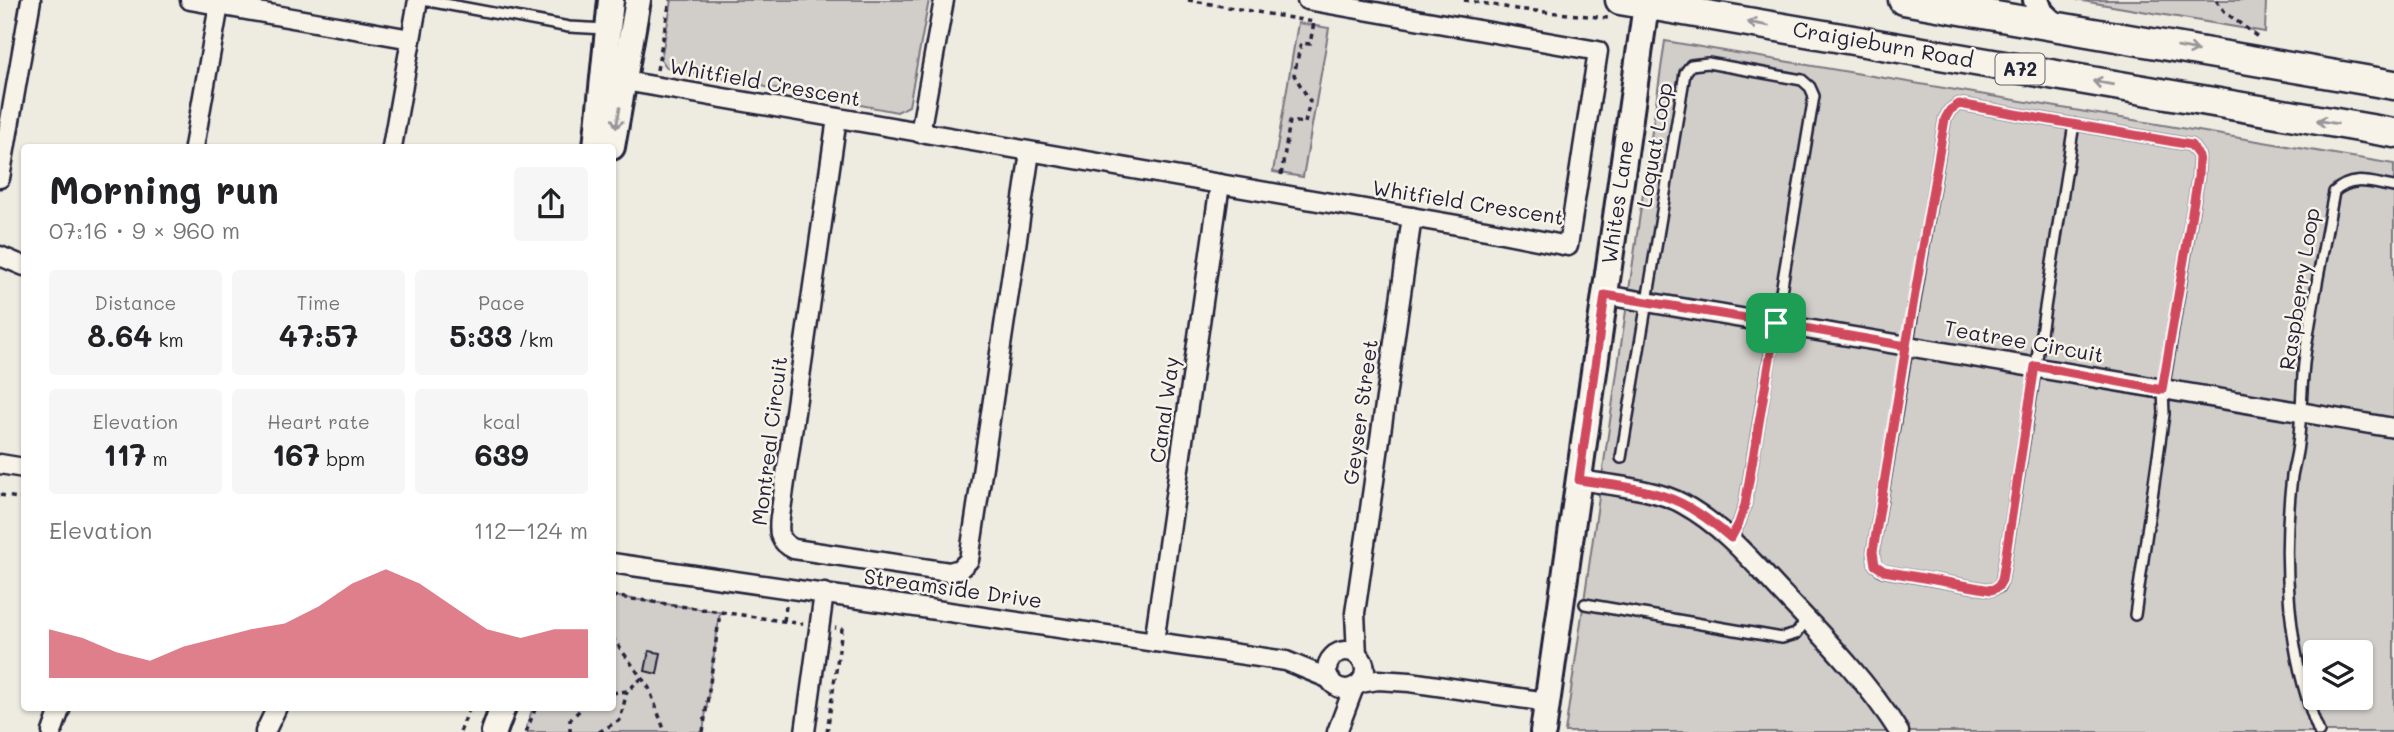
<!DOCTYPE html>
<meta charset="utf-8">
<style>
:root{--surface:#fff;--page:#f6f6f6;--text:#202124;--muted:#757577;--accent:#d1495b}
body{margin:0;font-family:Mali,sans-serif;background:var(--page);color:var(--text);height:100vh;display:flex;flex-direction:column;font-size:26px;white-space:nowrap}
*{box-sizing:border-box;margin:0}
p{font-size:23px;color:var(--muted)}
.icon{flex:none;width:38px;height:38px;fill:none;stroke:currentColor;stroke-width:2;stroke-linecap:round;stroke-linejoin:round}
.map{position:relative;flex:1;overflow:hidden}
.sheet{position:absolute;left:21px;top:144px;width:595px;height:567px;display:flex;flex-direction:column;background:var(--surface);border-radius:7px;box-shadow:0 2px 5px #0004}
.sheet>*{flex:none}
.tools{position:absolute;left:2303px;top:640px;display:grid;gap:14px}
.tools a{display:grid;place-items:center;width:70px;height:70px;border-radius:7px;background:var(--surface);box-shadow:0 2px 5px #0004;font-size:35px}
.pin{position:absolute;display:grid;place-items:center;width:60px;height:60px;color:#fff;margin:-30px;border-radius:14px;box-shadow:0 4px 10px #0006}
.round{display:grid;place-items:center;flex:none;width:74px;height:74px;border-radius:7px;background:var(--page)}
.headline{display:flex;align-items:center;justify-content:space-between;height:119px;padding:0 28px}
h1{font-size:38px;font-weight:700;line-height:52px}
.figures{display:grid;grid-template-columns:repeat(3,1fr);gap:10px;height:119px;padding:7px 28px}
.figures div{display:grid;align-content:center;border-radius:7px;background:var(--page);text-align:center}
.figures b{font-size:30px;font-weight:700}
.figures small{font-size:19px;font-weight:400}
.figures p{font-size:19px}
.chart{height:196px;padding:14px 28px}
.chart p{display:flex;justify-content:space-between}
.chart svg{width:100%;height:126px;margin-top:7px;fill:var(--accent);opacity:.7}
.map>svg:first-child{display:block}
.green{fill:#d1cdc9;stroke:#7a7882;stroke-width:2;fill-rule:evenodd}
.building{fill:#bbb8b7;stroke:#22223b;stroke-width:2}
.lines{fill:none;stroke-linecap:round;stroke-linejoin:round}
.lane-casing{stroke:#22223b;stroke-width:14}
.street-casing{stroke:#22223b;stroke-width:23}
.secondary-casing{stroke:#22223b;stroke-width:30}
.primary-casing{stroke:#22223b;stroke-width:33}
.path{stroke:#22223b;stroke-width:3.5;stroke-dasharray:5 5;stroke-linecap:butt}
.lane{stroke:#f7f3e8;stroke-width:9}
.street{stroke:#f7f3e8;stroke-width:18}
.secondary{stroke:#f7f3e8;stroke-width:24}
.primary{stroke:#f7f3e8;stroke-width:28}
.oneway{stroke:#97959a}
.route-casing{stroke:#fff;stroke-width:14}
.route{stroke:#d1495b;stroke-width:9}
.labels{text-anchor:middle;stroke-width:5;stroke-linejoin:round;paint-order:stroke}
.shield{fill:#f7f3e8;stroke:#62616f;stroke-width:2}
.shield-label{font-size:19px;font-weight:bold;fill:#22223b}
.street-label{font-size:21px;fill:#22223b;stroke:#f7f3e8}
</style>
<div class="map">
<svg width="2394" height="732" viewBox="0 0 2394 732">
<rect width="100%" height="100%" fill="#eeebe1"/>
<filter id="ink" filterUnits="userSpaceOnUse"><feTurbulence type="fractalNoise" baseFrequency=".0143" numOctaves="2"/><feDisplacementMap in="SourceGraphic" scale="14" xChannelSelector="R" yChannelSelector="G"/><feConvolveMatrix kernelMatrix="1 2 1 2 8 2 1 2 1" color-interpolation-filters="sRGB"/></filter>
<g filter="url(#ink)">
<!-- green -->
<g class="green">
<polygon points="672,0 929,0 909,106 897,112 667,68 661,59"/>
<polygon points="2077,0 2266,0 2265,32"/>
<polygon points="1298,23 1329,28 1303,177 1273,172"/>
<path d="M 1665,41 L 2394,164 L 2394,732 L 1565,732 ZM 2315,653 L 2361,653 L 2361,698 L 2315,698 Z"/>
<polygon points="613,596 720,612 703,732 525,732 533,707 612,707"/>
</g>
<!-- building -->
<polygon class="building" points="649,651 661,653 657,674 645,671"/>
<g class="lines">
<defs>
<g id="lane">
<polyline points="423,0 569,27 606,29"/>
<polyline points="2074,124 2002,580 1999,587 1991,590 1883,571 1875,565 1873,552 1945,119 1950,110 1959,104 2191,145 2199,156 2198,177 2163,390 2164,414 2135,615"/>
<polyline points="1621,458 1685,73 1691,65 1708,63 1802,80 1810,87 1814,96 1745,505 1739,523 1731,538"/>
<polyline points="1585,604 1782,638 1796,634 1807,619"/>
<path d="M 2319,732 C 2287,655 2282,558 2292,476 C 2294,465 2297,455 2298,444 C 2302,415 2301,384 2305,355 C 2313,300 2324,246 2334,192 C 2352,175 2371,183 2394,187"/>
</g>
<g id="street">
<polyline points="190,0 411,39"/>
<polyline points="613,79 1486,230 1568,246 1598,51 1307,0"/>
<path d="M 837,118 L 780,517 C 778,533 779,542 794,549 L 949,572 L 960,569 L 969,560 L 1030,152"/>
<polyline points="920,133 944,0"/>
<polyline points="194,147 219,5"/>
<polyline points="392,147 418,0"/>
<polyline points="0,178 31,0"/>
<polyline points="0,256 24,266"/>
<polyline points="1605,295 2394,428"/>
<polyline points="0,464 24,468"/>
<path d="M 1579,480 C 1609,485 1657,489 1683,504 C 1723,526 1751,560 1782,593 C 1823,636 1867,681 1899,732"/>
<polyline points="612,563 1286,661 1330,679"/>
<polyline points="1154,642 1220,184"/>
<circle cx="1346" cy="670" r="19"/>
<polyline points="1357,655 1355,613 1412,217"/>
<polyline points="1360,683 1378,680 1410,682 1547,702"/>
<polyline points="52,732 61,707"/>
<polyline points="265,732 277,707"/>
<polyline points="805,732 824,593"/>
<polyline points="1337,732 1354,687"/>
</g>
<g id="secondary">
<polyline points="2036,0 2041,13 2055,26"/>
<polyline points="596,147 611,0"/>
<polyline points="612,147 638,0"/>
<polyline points="494,732 503,707"/>
<polyline points="1543,732 1646,5"/>
</g>
<g id="primary">
<polyline points="1620,0 2394,133"/>
<polyline points="1903,0 2394,85"/>
</g>
</defs>
<!-- lane casing -->
<use href="#lane" class="lane-casing"/>
<!-- street casing -->
<use href="#street" class="street-casing"/>
<!-- secondary casing -->
<use href="#secondary" class="secondary-casing"/>
<!-- primary casing -->
<use href="#primary" class="primary-casing"/>
<!-- path -->
<g class="path">
<polyline points="1188,0 1314,22 1310,44 1301,43 1294,75 1310,101 1305,123 1290,121 1281,176"/>
<polyline points="1464,0 1516,9 1608,18"/>
<polyline points="2216,0 2225,12 2259,38"/>
<polyline points="657,70 670,0"/>
<polyline points="0,495 24,499"/>
<polyline points="612,596 803,624"/>
<polyline points="784,621 786,606"/>
<polyline points="612,637 649,688 665,732"/>
<polyline points="612,693 627,691 642,678"/>
<polyline points="460,732 470,707"/>
<polyline points="526,732 536,707"/>
<polyline points="570,732 570,720 583,707"/>
<polyline points="599,732 620,720 627,691"/>
<polyline points="703,732 720,613"/>
<polyline points="827,732 842,629 835,628"/>
</g>
<!-- lane -->
<use href="#lane" class="lane"/>
<!-- street -->
<use href="#street" class="street"/>
<!-- secondary -->
<use href="#secondary" class="secondary"/>
<!-- primary -->
<use href="#primary" class="primary"/>
</g>
<!-- one-way arrows -->
<defs><path id="oneway-shaft" d="M-6 0H5M1.5-3L5.5 0L1.5 3" fill="none" stroke-width="1.6" stroke-linecap="round" stroke-linejoin="round" transform="scale(1.75)"/></defs>
<g class="oneway">
<use href="#oneway-shaft" transform="translate(1758 24) rotate(-170)"/>
<use href="#oneway-shaft" transform="translate(2188 49) rotate(10)"/>
<use href="#oneway-shaft" transform="translate(2103 83) rotate(-170)"/>
<use href="#oneway-shaft" transform="translate(618 118) rotate(101)"/>
<use href="#oneway-shaft" transform="translate(2327 122) rotate(-170)"/>
</g>
</g>
<g class="lines" filter="url(#ink)">
<defs>
<path id="route" d="M 1776,323 L 1605,295 L 1579,480 C 1612,485 1651,488 1681,503 C 1699,512 1716,525 1731,538 L 1739,523 L 1745,505 L 1776,323 L 1906,346 L 1873,552 L 1875,565 L 1884,571 L 1991,590 L 1998,587 L 2002,580 L 2035,366 L 2162,390 L 2198,177 L 2199,156 L 2191,145 L 1959,104 L 1950,110 L 1945,119 L 1906,346 L 1776,323"/>
</defs>
<!-- route casing -->
<use href="#route" class="route-casing"/>
<!-- route -->
<use href="#route" class="route"/>
</g>
<g class="labels">
<!-- shield labels -->
<rect class="shield" x="1995.5" y="53.5" width="49" height="31" rx="5"/>
<g class="shield-label">
<text x="2020" y="76">A72</text>
</g>
<!-- street labels -->
<g class="street-label">
<text transform="translate(1883 45) rotate(10)" y="7">Craigieburn Road</text>
<text transform="translate(765 83) rotate(10)" y="7">Whitfield Crescent</text>
<text transform="translate(1655 145) rotate(-80)" y="7">Loquat Loop</text>
<text transform="translate(1618 202) rotate(-82)" y="7">Whites Lane</text>
<text transform="translate(1468 203) rotate(9)" y="7">Whitfield Crescent</text>
<text transform="translate(2300 289) rotate(-81)" y="7">Raspberry Loop</text>
<text transform="translate(2024 342) rotate(10)" y="7">Teatree Circuit</text>
<text transform="translate(1165 410) rotate(-82)" y="7">Canal Way</text>
<text transform="translate(1361 412) rotate(-82)" y="7">Geyser Street</text>
<text transform="translate(770 441) rotate(-83)" y="7">Montreal Circuit</text>
<text transform="translate(953 589) rotate(8)" y="7">Streamside Drive</text>
</g>
</g>
</svg>
<div class="tools">
<a><svg class="icon" aria-label="layers" viewBox="0 0 24 24"><path d="M12 4l9 5-9 5-9-5zM3 14l9 5 9-5"/></svg></a>
</div>
<div class="pin" style="left:1776px;top:323px;background:#1e9e55"><svg class="icon" aria-label="arrive" viewBox="0 0 24 24"><path d="M6 21V4h12l-3 4 3 4H6"/></svg></div>
<section class="sheet">
<div class="headline"><div><h1>Morning run</h1><p>07:16 · 9 × 960 m</p></div><a class="round"><svg class="icon" aria-label="share" viewBox="0 0 24 24"><path d="M12 15V3M7 8l5-5 5 5M5 13v7h14v-7"/></svg></a></div>
<div class="figures">
<div><p>Distance</p><b>8.64<small> km</small></b></div>
<div><p>Time</p><b>47:57</b></div>
<div><p>Pace</p><b>5:33<small> /km</small></b></div>
</div>
<div class="figures">
<div><p>Elevation</p><b>117<small> m</small></b></div>
<div><p>Heart rate</p><b>167<small> bpm</small></b></div>
<div><p>kcal</p><b>639</b></div>
</div>
<div class="chart"><p><span>Elevation</span>112–124 m</p>
<svg viewBox="0 0 160 44" preserveAspectRatio="none"><path d="M0 44V27L10 30L20 35L30 38L40 33L50 30L60 27L70 25L80 19L90 11L100 6L110 11L120 19L130 27L140 30L150 27L160 27V44z"/></svg>
</div>
</section>
</div>
